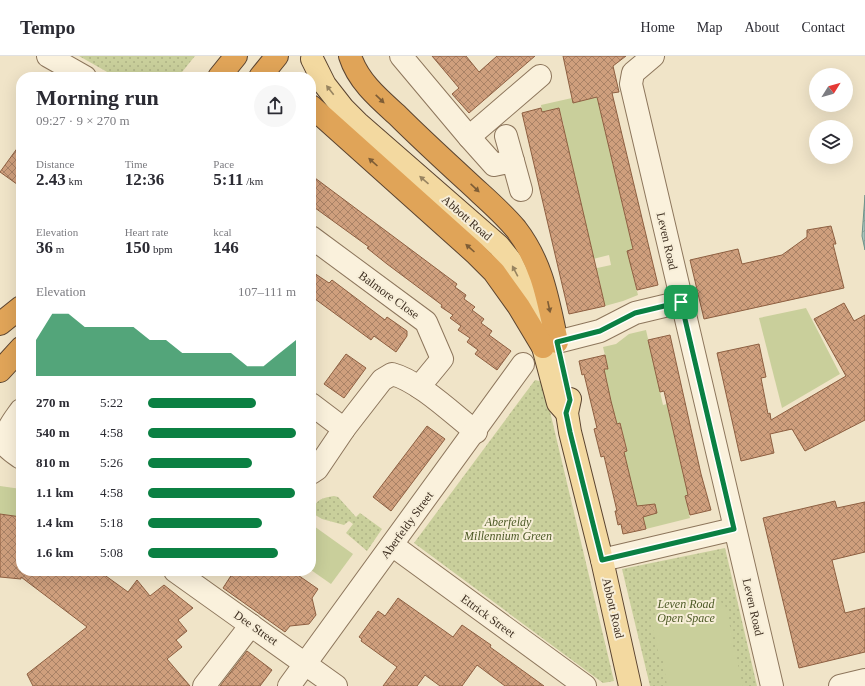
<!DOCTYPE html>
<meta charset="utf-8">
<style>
:root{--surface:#fff;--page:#f7f7f7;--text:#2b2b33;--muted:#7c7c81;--line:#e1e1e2;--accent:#0b8043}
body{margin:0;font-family:"Times New Roman",serif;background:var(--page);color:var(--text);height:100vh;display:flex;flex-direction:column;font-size:15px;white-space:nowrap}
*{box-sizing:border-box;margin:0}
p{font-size:13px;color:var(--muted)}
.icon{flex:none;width:22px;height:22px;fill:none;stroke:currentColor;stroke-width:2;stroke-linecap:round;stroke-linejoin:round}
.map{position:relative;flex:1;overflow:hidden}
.details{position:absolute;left:16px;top:16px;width:300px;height:504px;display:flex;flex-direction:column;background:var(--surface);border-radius:16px;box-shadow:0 4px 16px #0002}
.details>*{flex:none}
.needle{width:26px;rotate:53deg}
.buttons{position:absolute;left:809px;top:12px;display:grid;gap:8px}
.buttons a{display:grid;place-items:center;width:44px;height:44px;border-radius:50%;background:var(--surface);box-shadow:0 4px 16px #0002;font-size:20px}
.pin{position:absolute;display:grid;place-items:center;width:34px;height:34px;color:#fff;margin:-17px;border-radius:8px;box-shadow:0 2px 6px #0006}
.round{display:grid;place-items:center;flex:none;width:42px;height:42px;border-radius:21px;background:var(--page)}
.overview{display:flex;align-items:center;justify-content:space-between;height:68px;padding:0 20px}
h1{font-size:22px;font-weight:600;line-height:30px}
.figures{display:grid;grid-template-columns:repeat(3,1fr);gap:6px;height:68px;padding:4px 20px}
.figures div{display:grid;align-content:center}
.figures b{font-size:17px;font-weight:600}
.figures small{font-size:11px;font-weight:400}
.figures p{font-size:11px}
.chart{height:112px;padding:8px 20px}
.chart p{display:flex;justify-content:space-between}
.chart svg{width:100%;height:72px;margin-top:4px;fill:var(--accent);opacity:.7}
ul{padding:0 20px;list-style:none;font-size:13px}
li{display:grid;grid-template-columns:64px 48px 1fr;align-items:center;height:30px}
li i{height:10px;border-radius:5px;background:var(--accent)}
header{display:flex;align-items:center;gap:24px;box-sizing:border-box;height:56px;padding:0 20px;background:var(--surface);border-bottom:1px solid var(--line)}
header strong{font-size:19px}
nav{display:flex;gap:22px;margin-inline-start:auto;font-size:14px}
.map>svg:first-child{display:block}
.park{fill:url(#park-dots)}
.garden{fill:#c9cf9b}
.water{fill:url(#water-waves);stroke:#6f938a}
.building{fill:url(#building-cross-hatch);stroke:#8d5f41}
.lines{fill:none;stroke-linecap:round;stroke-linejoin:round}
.minor-casing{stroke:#8d765c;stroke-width:24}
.major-casing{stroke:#5b4430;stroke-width:24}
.highway-casing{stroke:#5b4430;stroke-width:24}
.minor{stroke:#faf1dc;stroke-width:22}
.major{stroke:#f3d9a0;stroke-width:22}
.highway{stroke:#e0a458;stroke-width:22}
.oneway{fill:#988460}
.oneway2{fill:#7e5d36}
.route-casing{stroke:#fff;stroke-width:8}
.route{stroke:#0b8043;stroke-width:5}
.labels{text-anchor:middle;stroke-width:4;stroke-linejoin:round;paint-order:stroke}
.street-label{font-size:12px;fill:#3d2e20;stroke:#f7eed8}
.park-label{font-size:12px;font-style:italic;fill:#4d5a26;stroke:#f7eed8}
</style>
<header>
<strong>Tempo</strong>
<nav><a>Home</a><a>Map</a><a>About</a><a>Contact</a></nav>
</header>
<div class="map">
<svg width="865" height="630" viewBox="0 0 865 630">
<defs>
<pattern id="park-dots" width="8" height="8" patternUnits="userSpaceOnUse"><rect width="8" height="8" fill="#c9cf9b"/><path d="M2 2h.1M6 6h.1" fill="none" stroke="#aeb285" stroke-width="1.8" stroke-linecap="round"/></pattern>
<pattern id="water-waves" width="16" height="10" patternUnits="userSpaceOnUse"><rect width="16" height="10" fill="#a9c4bc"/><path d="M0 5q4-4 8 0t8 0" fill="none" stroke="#8ba098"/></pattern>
<pattern id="building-cross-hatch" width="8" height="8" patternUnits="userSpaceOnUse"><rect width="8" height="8" fill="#cf9f7d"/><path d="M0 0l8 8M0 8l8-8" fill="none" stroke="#a98266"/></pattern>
</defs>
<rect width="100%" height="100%" fill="#f0e4c8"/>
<!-- park -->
<g class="park">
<polygon points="79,0 195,0 178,21 116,21"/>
<polygon points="535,324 543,326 614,625 603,627 414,487"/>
<path d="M 334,440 L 338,441 L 356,461 L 360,457 L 382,473 L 367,495 L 346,477 L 353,468 L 349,465 L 344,469 L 322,463 L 312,457 C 315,444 321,442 334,440 Z"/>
<polygon points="725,492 757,630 650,630 622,513"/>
</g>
<!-- garden -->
<g class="garden">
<polygon points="597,41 638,214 632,215 638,239 623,245 605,250 603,242 586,246 584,237 601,233 598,217 580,220 579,216 611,209 609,199 577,207 576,203 593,199 589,181 572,185 570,177 587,173 583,156 564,152 581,147 577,130 560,134 558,126 575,122 571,105 554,109 569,96 565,80 546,74 564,70 559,52 542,56 541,49 572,42 573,47"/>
<polygon points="806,252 840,318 782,352 759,262"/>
<polygon points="646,274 663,349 667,348 688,439 685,440 690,462 646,473 640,450 634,451 623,396 627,394 620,367 617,368 615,360 613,360 610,343 606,332 608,332 607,324 602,314 608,312 603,291 616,288 629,278"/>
<polygon points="0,430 21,433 21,461 0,458"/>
<polygon points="311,468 353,498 331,528 311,514"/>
<polygon points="721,545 722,549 725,549 734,587 731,588 733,596 735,596 743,630 667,630 663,604 660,604 651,565 654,565 653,561"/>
</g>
<!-- water -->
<polygon class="water" points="865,139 865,194 862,180"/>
<!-- building -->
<g class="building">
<polygon points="432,0 466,0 479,16 497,0 535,0 469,57 452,38 459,32"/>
<polygon points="563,0 626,0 613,10 619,36 612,37 658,229 637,234 627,195 633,193 597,41 573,47"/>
<polygon points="541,52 542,56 559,52 605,250 569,258 522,57"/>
<polygon points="21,87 21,131 0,116"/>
<polygon points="311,119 457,228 455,231 466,239 464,243 475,251 472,254 484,263 481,267 492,275 489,279 511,295 497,314 475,298 478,294 467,286 470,282 458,274 461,270 450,262 453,259 441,251 442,249 387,208 367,192 369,191 311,149"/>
<polygon points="831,170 836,188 833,188 844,232 704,263 690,204 738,193 742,208 782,199 807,181 807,174"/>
<polygon points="311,215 329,227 332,224 385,264 387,261 407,275 407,280 396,296 374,280 371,284 311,240"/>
<polygon points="844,247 854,265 865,259 865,364 805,395 792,373 770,378 774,397 741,405 717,297 759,288 766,321 761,322 768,358 770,357 771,364 846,320 814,263"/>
<polygon points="670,279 701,418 711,454 690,459 685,440 688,439 664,335 660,336 648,284"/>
<polygon points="346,298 366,312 344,342 324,328"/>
<polygon points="605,299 608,313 604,313 611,345 617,368 620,367 627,395 624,396 637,450 655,448 657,457 643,461 646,473 623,478 621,468 618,469 615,455 617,455 604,400 601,401 594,373 597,372 584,318 582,319 579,305"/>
<polygon points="427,370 445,383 391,455 373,441"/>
<polygon points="835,445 837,452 865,446 865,496 832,504 845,557 865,552 865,596 799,612 763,462"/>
<polygon points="0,458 21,461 21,515 99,515 128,536 137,524 150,540 164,529 193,552 178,564 187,575 176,584 182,591 167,603 190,630 33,630 27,618 87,571 21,521 21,523 0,521"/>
<polygon points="234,515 292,515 318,533 312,542 316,559 309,568 290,570 285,576 223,532"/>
<polygon points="398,542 453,581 462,569 491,589 490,591 544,630 505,630 477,609 462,630 440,630 425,619 417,630 383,630 397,611 361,585 362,583 359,581 378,555 385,560"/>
<polygon points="247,595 272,614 260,630 220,630"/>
</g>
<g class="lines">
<defs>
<g id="minor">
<polyline points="48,0 85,21"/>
<polyline points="401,0 469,81 540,20"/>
<polyline points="653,0 633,17 631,28 772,630"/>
<polyline points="506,80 513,105"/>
<polyline points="469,81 494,109 513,105 521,134"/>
<polyline points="311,181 426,266 442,303 419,331"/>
<polyline points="557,286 600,275 635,257 681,246"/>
<polyline points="311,348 344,373"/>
<path d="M 21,354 C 14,364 0,380 8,392 C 12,396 17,399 21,402"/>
<path d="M 311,417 L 317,413 L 344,373 L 382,324 L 392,318 C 419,325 453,358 476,376"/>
<polyline points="392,489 585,630"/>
<polyline points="602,504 734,473"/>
<polyline points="175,515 336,630"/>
<polyline points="204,630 251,569"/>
<polyline points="289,630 523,308"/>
<polyline points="840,630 865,624"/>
</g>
<g id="major">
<polyline points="312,3 325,29 343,52 358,67 499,190 511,205 521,226 528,252 543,291 558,347 567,357"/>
<polyline points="570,343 567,357 570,376 602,504 630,630"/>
</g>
<g id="highway">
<path d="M 350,0 C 358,25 378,42 397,59 C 420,82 444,104 468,126 C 484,141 502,156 516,173 C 543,208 548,245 557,286"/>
<polyline points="219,21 236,0"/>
<polyline points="260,21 277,0"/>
<polyline points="311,50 475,197 494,216 519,251 543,291"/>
<polyline points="0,268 21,251"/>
<polyline points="0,315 21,292"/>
</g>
</defs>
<!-- minor casing -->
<use href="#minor" class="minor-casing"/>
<!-- major casing -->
<use href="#major" class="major-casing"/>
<!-- highway casing -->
<use href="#highway" class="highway-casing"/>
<!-- minor -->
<use href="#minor" class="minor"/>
<!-- major -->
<use href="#major" class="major"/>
<!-- highway -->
<use href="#highway" class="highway"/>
</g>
<!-- one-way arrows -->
<defs><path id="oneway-solid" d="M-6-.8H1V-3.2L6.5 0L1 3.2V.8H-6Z"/></defs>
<g class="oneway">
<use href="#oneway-solid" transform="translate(330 34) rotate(-128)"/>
<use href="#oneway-solid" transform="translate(424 124) rotate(-139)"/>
<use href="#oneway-solid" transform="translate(515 215) rotate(-118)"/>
</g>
<g class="oneway2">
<use href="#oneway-solid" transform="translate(380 43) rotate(44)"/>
<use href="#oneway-solid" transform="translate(373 106) rotate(-138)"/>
<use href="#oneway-solid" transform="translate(475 132) rotate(43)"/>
<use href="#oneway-solid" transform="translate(470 192) rotate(-138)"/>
<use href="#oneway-solid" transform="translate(549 251) rotate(78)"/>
</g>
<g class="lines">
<defs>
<polygon id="route" points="681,246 734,473 602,504 570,376 566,357 570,344 557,286 600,275 635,257"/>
</defs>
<!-- route casing -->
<use href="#route" class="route-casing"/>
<!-- route -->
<use href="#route" class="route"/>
</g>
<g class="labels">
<!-- street labels -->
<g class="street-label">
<text transform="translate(467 162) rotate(41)" y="4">Abbott Road</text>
<text transform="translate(667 185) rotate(77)" y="4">Leven Road</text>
<text transform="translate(389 239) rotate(36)" y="4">Balmore Close</text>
<text transform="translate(407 469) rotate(-54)" y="4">Aberfeldy Street</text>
<text transform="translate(753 551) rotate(77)" y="4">Leven Road</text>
<text transform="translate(613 552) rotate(77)" y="4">Abbott Road</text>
<text transform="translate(488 560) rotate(36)" y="4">Ettrick Street</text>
<text transform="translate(256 572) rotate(35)" y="4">Dee Street</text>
</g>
<!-- park labels -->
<g class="park-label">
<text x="508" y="470">Aberfeldy<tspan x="508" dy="14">Millennium Green</tspan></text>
<text x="686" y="552">Leven Road<tspan x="686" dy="14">Open Space</tspan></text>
</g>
</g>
</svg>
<div class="buttons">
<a><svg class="needle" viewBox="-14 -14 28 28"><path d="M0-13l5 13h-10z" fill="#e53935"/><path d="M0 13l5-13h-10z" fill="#7c7c81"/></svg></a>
<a><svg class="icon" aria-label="layers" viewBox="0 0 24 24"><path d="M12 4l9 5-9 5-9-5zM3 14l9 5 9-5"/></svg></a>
</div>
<div class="pin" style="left:681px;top:246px;background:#1e9e55"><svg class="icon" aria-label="arrive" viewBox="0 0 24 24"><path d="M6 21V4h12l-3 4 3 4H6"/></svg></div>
<section class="details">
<div class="overview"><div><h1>Morning run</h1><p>09:27 · 9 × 270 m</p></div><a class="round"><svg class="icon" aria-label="share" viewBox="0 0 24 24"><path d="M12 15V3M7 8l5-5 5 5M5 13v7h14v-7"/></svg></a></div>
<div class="figures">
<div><p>Distance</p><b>2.43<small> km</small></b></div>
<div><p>Time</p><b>12:36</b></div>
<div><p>Pace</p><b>5:11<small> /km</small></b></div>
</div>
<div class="figures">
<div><p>Elevation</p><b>36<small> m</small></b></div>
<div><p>Heart rate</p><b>150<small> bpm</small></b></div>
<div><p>kcal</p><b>146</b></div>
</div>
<div class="chart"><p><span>Elevation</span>107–111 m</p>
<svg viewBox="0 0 160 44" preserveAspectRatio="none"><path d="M0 44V22L10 6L20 6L30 14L40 14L50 14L60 14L70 22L80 22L90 30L100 30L110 30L120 30L130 38L140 38L150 30L160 22V44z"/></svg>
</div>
<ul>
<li><b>270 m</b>5:22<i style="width:73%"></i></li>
<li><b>540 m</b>4:58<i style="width:100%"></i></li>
<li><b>810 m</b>5:26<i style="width:70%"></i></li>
<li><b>1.1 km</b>4:58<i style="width:99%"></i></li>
<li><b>1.4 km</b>5:18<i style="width:77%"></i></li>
<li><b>1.6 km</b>5:08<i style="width:88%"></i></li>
</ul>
</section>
</div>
